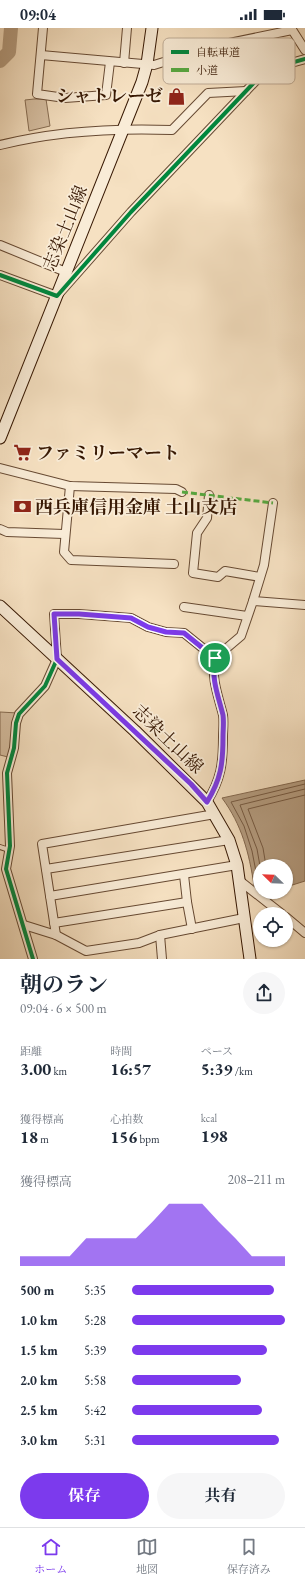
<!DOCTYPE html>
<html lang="ja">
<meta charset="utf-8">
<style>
:root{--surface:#fff;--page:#f6f6f7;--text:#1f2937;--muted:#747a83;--line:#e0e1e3;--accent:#7c3aed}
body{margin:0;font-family:"EB Garamond","Noto Serif JP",serif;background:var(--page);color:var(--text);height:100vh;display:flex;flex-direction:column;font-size:15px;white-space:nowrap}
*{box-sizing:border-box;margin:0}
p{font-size:13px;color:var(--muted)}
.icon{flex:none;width:22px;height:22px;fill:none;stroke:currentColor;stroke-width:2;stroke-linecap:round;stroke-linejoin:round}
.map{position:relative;height:931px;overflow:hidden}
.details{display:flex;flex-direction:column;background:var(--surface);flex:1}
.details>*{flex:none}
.needle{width:26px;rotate:293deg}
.tools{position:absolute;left:253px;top:831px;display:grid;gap:8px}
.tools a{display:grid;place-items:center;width:40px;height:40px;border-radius:50%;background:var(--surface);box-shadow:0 1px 3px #0004;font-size:20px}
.pin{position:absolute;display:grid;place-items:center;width:34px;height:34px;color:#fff;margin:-17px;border:2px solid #fff;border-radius:50%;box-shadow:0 1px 4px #0007}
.round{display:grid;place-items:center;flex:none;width:42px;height:42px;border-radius:21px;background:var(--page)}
.overview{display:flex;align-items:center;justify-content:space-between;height:68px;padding:0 20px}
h1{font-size:22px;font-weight:700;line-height:30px}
.stats{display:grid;grid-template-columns:repeat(3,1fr);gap:6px;height:68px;padding:4px 20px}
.stats div{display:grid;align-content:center}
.stats b{font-size:17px;font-weight:700}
.stats small{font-size:11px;font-weight:400}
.stats p{font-size:11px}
.chart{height:112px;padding:8px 20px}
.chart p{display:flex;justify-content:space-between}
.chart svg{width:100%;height:72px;margin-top:4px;fill:var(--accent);opacity:.7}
.action{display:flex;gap:8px;margin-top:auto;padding:8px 20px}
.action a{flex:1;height:46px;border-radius:24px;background:var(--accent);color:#fff;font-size:16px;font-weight:700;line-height:46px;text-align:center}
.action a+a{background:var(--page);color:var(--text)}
ul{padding:0 20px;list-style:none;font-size:13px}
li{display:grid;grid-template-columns:64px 48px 1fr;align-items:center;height:30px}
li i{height:10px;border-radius:5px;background:var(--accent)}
.status{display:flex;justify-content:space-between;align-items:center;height:28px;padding:0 20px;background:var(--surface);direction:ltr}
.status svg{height:11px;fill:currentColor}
.tabs{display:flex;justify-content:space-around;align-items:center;height:56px;border-top:1px solid var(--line);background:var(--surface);font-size:11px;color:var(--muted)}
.tabs a{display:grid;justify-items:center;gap:2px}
.tabs .current{color:var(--accent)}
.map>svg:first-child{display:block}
.green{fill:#d6bfa2;stroke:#866c52}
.water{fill:#b59d81;stroke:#83684f}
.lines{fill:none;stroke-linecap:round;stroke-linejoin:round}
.shore{stroke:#765a42;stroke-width:1}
.river{stroke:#b59d81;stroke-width:14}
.lane-casing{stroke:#674a33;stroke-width:6}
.street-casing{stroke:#674a33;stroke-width:10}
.secondary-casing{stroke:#371803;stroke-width:13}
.lane{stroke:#f9ecd7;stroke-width:4}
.street{stroke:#f9ecd7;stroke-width:8}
.secondary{stroke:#f9ecd7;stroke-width:11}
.quiet{stroke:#55a940;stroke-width:3;stroke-dasharray:6 3;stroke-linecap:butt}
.cycleway-casing{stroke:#f9ecd7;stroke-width:6}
.cycleway{stroke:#00873e;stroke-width:4}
.route-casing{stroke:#fff;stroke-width:8}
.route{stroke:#7c3aed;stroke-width:5}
.labels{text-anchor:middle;stroke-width:3.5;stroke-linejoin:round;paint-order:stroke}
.poi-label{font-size:18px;font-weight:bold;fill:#371803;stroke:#f9ecd7;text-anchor:start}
.street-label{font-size:18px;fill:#371803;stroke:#f9ecd7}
.key{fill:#f9ecd7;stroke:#bfac97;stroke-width:1}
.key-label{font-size:11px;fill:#371803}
</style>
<div class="status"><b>09:04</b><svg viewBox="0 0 49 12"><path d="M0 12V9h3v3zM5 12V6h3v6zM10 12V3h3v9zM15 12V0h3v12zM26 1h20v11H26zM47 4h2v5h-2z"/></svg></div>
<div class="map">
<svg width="305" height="931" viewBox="0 0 305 931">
<rect width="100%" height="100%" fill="#f6e1c2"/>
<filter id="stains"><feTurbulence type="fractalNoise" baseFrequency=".005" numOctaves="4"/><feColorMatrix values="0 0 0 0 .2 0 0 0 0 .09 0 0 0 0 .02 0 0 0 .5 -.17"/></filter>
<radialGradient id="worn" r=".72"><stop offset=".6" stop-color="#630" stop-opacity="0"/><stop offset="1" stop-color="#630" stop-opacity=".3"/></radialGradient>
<!-- green -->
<g class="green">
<polygon points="34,71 46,71 50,98 29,103 25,72"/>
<polygon points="0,684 18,685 8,729 0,727"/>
</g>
<!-- water -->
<path class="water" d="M 305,752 L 305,853 L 286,859 L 286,838 L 260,838 L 260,861 L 254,857 C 249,825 242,797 222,770 Z"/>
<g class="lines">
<!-- shore -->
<g class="shore">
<polyline points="260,838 257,821 240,777 305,761"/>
<polyline points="266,838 263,820 248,781 305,767"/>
<polyline points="260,856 258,854 252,823 244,798 231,774 305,756"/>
</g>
<!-- river -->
<polyline class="river" points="0,33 9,24 11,0"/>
<defs>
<polyline id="lane" points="0,819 9,822"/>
<g id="street">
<polyline points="43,0 37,66 65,70 106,67 110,34"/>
<polyline points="291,0 305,22"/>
<polyline points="41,27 154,37 215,18 292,2"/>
<polyline points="124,35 127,0"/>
<path d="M 0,117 C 56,103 115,100 172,102 L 208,65 L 246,63"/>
<polyline points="0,217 66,244"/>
<polyline points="0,247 57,268 131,184 266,42 305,31"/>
<polyline points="0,440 70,458 176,461 182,464"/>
<polyline points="70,458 64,524 71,532 174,536"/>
<polyline points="209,467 207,490 197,505 193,545 218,549 225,543 260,549"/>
<polyline points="0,501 7,504 64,506"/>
<polyline points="253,573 264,537 273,475"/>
<polyline points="184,579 247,588"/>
<polyline points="215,630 241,608 253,573 305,577"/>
<polyline points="46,841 229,812"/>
<polyline points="184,847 187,874 192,901"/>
<polyline points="240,853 282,886"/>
<polyline points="50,868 237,837"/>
<polyline points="286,889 305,905"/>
<polyline points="54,895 187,874"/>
<polyline points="24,897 56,907 86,923 139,915 160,907 244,890"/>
<polyline points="56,907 42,816 215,786"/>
<polyline points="160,907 162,931"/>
<path d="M 33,931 L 6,841 L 10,818 L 7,745 L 14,720 L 16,695 L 19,686 L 45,658 L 57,631 L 54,586 L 79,586 L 131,590 L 148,599 L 166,604 L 184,605 L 215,630 C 211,651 218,667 223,687 C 224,694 223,702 223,709 C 223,736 221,751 207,774"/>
</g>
<g id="secondary">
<polyline points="0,410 142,54 147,36 152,0"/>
<polyline points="0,578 135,703 207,774 229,812 237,837 250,931"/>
</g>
</defs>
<!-- lane casing -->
<use href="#lane" class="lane-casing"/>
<!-- street casing -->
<use href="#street" class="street-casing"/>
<!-- secondary casing -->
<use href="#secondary" class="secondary-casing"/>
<!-- lane -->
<use href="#lane" class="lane"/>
<!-- street -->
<use href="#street" class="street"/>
<!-- secondary -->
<use href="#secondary" class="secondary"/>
<!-- quiet -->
<polyline class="quiet" points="182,464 273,475"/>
<defs>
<g id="cycleway">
<polyline points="0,247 57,268 131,184 266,42 305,31"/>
<path d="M 33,931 L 6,841 L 10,818 L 7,745 L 14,720 L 16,695 L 19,686 L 45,658 L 57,631 L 54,586 L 79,586 L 131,590 L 148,599 L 166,604 L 184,605 L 215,630 C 211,651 218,667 223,687 C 224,694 223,702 223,709 C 223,736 221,751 207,774"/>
</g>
</defs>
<!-- cycleway casing -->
<use href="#cycleway" class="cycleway-casing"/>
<!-- cycleway -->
<use href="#cycleway" class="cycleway"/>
</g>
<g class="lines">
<defs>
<path id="route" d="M 54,586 L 79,586 L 131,590 L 148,599 L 166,604 L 184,605 L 215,630 C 211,651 218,667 223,687 C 224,694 223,702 223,709 C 223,736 221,751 207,774 L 191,756 L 57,631 Z"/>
</defs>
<!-- route casing -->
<use href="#route" class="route-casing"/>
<!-- route -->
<use href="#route" class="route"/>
</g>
<!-- icons -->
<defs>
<symbol id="shop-bare" viewBox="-9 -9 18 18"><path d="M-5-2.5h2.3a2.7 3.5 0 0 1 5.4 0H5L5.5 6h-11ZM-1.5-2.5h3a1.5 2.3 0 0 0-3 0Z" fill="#8f2418" stroke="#f9ecd7" stroke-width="2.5" paint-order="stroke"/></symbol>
<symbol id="supermarket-bare" viewBox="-9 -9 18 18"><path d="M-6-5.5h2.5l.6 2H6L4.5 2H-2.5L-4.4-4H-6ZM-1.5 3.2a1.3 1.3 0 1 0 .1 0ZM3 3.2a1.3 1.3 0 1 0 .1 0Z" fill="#8f2418" stroke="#f9ecd7" stroke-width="2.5" paint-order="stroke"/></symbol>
<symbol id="bank-bare" viewBox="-9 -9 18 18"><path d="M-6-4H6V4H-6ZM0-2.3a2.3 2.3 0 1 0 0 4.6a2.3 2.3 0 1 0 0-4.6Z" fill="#8f2418" stroke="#f9ecd7" stroke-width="2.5" paint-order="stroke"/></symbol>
</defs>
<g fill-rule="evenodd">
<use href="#shop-bare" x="164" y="56" width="25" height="25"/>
<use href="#supermarket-bare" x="10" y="412" width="25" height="25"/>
<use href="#bank-bare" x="10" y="466" width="25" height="25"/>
</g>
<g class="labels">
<!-- poi labels -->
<g class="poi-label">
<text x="163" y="74" text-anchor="end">シャトレーゼ</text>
<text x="36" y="431">ファミリーマート</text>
<text x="35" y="485">西兵庫信用金庫 土山支店</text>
</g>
<!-- street labels -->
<g class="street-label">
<text transform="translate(65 200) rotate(-68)" y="6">志染土山線</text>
<text transform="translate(168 711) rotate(44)" y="6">志染土山線</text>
</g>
</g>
<!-- legend -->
<rect x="163" y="10" width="132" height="46" rx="6" class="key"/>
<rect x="171" y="22" width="18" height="4" fill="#00873e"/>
<rect x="171" y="40" width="18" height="4" fill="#55a940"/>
<g class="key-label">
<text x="196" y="28">自転車道</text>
<text x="196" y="46">小道</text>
</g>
<rect width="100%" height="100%" filter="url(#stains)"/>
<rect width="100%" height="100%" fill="url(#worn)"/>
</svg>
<div class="tools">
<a><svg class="needle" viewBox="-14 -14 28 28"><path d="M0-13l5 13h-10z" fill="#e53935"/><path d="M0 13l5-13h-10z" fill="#747a83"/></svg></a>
<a><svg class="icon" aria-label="locate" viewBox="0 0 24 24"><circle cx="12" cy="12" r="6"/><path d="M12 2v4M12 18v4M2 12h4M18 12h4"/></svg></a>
</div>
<div class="pin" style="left:215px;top:630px;background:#1e9e55"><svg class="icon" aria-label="arrive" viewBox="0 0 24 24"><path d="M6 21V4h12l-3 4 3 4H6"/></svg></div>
</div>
<section class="details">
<div class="overview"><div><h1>朝のラン</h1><p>09:04 · 6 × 500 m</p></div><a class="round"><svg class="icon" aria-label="share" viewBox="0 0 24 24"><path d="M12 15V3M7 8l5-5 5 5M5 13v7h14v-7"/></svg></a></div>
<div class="stats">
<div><p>距離</p><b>3.00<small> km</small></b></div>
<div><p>時間</p><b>16:57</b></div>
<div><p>ペース</p><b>5:39<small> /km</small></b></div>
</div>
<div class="stats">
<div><p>獲得標高</p><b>18<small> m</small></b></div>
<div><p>心拍数</p><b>156<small> bpm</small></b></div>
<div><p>kcal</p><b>198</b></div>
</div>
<div class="chart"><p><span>獲得標高</span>208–211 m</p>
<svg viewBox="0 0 160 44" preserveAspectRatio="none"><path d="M0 44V38L10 38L20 38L30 38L40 27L50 27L60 27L70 27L80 17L90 6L100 6L110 6L120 17L130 27L140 38L150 38L160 38V44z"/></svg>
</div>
<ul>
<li><b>500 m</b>5:35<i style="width:93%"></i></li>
<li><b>1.0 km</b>5:28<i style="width:100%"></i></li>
<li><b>1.5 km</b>5:39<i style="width:88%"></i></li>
<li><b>2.0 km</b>5:58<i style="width:71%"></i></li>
<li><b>2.5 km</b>5:42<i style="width:85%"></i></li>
<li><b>3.0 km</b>5:31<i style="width:96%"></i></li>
</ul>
<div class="action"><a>保存</a><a>共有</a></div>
</section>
<nav class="tabs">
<a class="current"><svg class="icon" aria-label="home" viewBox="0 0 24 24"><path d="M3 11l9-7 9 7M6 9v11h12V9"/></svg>ホーム</a>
<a><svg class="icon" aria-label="map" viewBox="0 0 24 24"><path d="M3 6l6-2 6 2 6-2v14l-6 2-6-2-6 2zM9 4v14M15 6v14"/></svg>地図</a>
<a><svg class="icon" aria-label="saved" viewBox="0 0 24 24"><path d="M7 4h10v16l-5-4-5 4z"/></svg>保存済み</a>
</nav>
